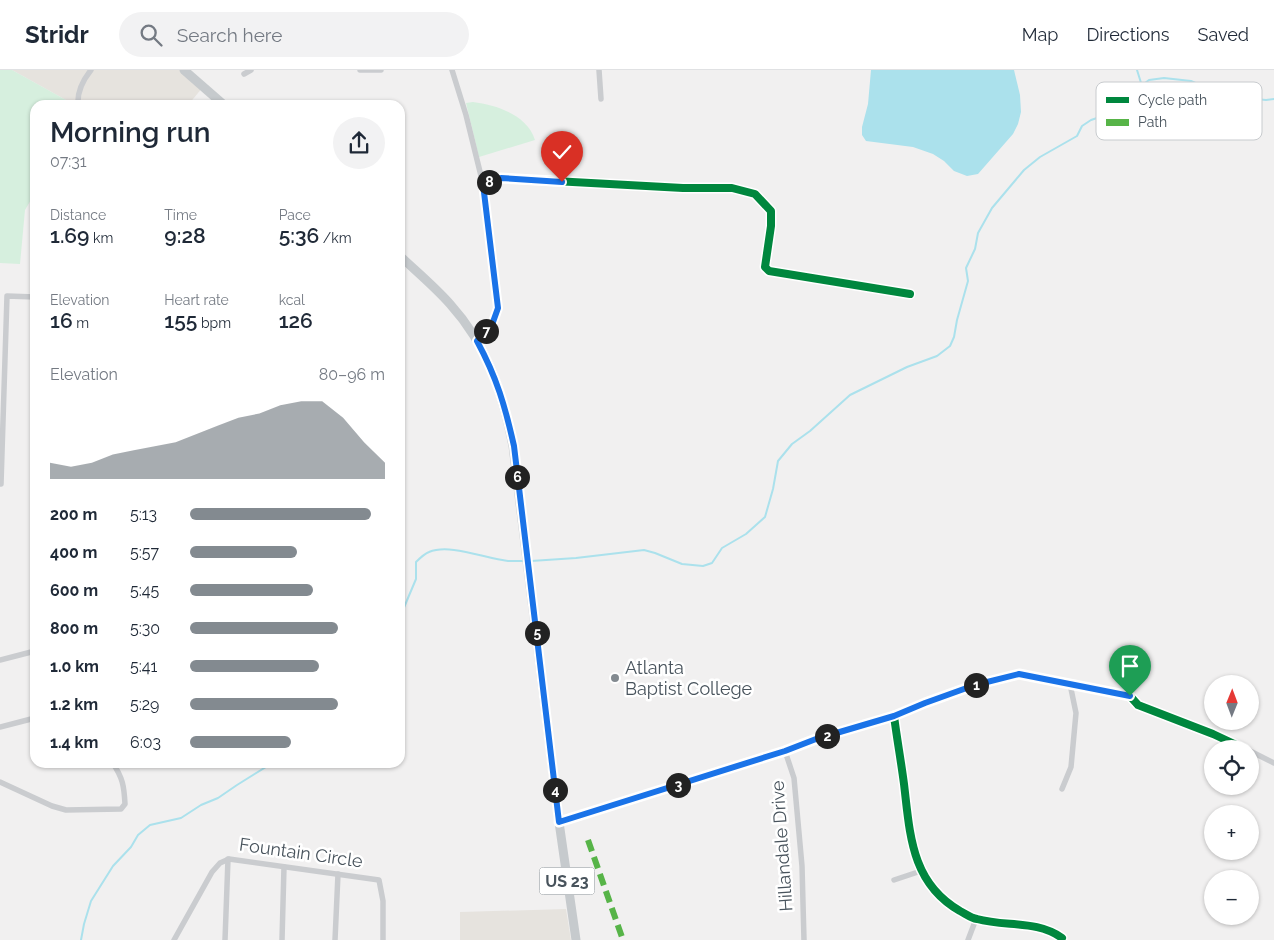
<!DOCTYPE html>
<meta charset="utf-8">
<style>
:root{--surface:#fff;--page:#f2f2f3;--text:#1f2937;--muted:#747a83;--line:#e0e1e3;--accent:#838a90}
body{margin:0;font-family:Raleway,sans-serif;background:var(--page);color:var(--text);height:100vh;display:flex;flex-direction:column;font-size:19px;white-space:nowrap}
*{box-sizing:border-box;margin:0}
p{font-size:16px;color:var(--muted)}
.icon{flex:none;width:28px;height:28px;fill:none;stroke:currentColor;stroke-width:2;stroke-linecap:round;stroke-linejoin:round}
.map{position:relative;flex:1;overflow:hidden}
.details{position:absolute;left:30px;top:30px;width:375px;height:668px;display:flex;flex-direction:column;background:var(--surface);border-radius:15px;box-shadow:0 1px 4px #0004}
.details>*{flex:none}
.needle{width:32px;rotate:1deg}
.tools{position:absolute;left:1204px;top:605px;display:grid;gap:10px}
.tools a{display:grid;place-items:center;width:55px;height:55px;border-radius:50%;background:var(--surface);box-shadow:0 1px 4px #0004;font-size:25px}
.pin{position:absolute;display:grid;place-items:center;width:42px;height:42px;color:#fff;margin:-51px -21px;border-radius:50% 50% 50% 0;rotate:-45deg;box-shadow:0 0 5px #0007}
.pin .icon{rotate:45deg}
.km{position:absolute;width:25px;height:25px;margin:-12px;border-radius:50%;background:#222;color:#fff;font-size:14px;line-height:25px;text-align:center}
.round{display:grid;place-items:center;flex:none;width:52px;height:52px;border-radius:26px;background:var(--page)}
.overview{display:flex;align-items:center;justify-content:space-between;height:85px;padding:0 20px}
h1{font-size:28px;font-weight:600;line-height:38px}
.stats{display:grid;grid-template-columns:repeat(3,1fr);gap:8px;height:85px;padding:5px 20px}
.stats div{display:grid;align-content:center}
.stats b{font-size:21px;font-weight:600}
.stats small{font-size:14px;font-weight:400}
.stats p{font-size:14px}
.chart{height:140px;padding:10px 20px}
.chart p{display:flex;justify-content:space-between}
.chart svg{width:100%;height:90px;margin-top:5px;fill:var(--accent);opacity:.7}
ul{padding:0 20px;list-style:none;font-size:16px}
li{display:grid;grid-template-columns:80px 60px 1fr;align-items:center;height:38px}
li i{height:12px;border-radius:6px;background:var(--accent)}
header{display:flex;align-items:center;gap:30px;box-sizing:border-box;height:70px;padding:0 25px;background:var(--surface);border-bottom:1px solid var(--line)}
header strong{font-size:24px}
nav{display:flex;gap:28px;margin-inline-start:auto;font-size:18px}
.search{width:350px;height:45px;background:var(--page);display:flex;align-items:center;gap:12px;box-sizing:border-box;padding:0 18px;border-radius:28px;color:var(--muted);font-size:19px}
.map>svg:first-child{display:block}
.commercial{fill:#e6e3de}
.green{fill:#d6efde}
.water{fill:#abe1ec}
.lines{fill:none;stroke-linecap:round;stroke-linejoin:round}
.stream{stroke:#abe1ec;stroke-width:2}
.minor{stroke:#cacccf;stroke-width:5.5}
.primary{stroke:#c6cacd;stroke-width:9}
.quiet{stroke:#57b448;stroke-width:6;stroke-dasharray:12 6;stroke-linecap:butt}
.cycleway-casing{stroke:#fff;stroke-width:11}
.cycleway{stroke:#00873e;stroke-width:8}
.route-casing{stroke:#fff;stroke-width:10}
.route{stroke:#1a73e8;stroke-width:6}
.poi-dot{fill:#838a90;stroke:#fff;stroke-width:2}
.labels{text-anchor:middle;stroke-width:5;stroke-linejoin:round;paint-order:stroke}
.shield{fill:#fff;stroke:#7f878d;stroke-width:1}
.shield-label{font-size:16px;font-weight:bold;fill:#48535c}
.poi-label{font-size:18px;fill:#48535c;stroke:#fff;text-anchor:start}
.street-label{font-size:18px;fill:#48535c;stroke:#fff}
.key{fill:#fff;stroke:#c8cbce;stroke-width:1}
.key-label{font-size:14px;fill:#48535c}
</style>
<header>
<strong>Stridr</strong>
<div class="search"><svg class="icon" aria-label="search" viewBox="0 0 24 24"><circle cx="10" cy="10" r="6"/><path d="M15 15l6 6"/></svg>Search here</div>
<nav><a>Map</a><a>Directions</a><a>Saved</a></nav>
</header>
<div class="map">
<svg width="1274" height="870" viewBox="0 0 1274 870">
<rect width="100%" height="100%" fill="#f1f0f0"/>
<!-- commercial -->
<g class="commercial">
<polygon points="12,0 183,0 203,17 188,35 75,35"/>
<polygon points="566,839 571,870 460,870 460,842"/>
</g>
<!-- green -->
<g class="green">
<polygon points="0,0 12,0 75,35 35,35 35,123 25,140 20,194 0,193"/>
<path d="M 473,32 C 497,35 527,45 535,70 L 479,87 L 466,33 Z"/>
</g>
<!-- water -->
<polygon class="water" points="871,0 1014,0 1020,25 1021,42 1018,54 1013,64 978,104 967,106 954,101 944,91 933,84 913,77 866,71 862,65 862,57 868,34"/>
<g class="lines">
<!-- stream -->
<g class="stream">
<polyline points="1137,0 1142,16"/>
<polyline points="531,491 576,488 644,480 655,483 682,494 703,496 712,493 722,478 746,464 765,447 773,419 778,391 792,374 810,361 850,325 907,297 937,286 950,276 954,267 957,250 968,211 966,198 975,179 978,163 992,138 1024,100 1040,87 1077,66 1082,56 1091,50 1100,47 1149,10 1164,8 1191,11 1209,19 1244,28 1266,30 1274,29"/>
<path d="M 400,547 L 416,509 L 416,492 C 420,488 424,484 429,482 C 450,473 486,489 508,491 C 513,491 518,491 524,491"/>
<polyline points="81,870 84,854 91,831 113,796 131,777 138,765 150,755 181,748 201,735 218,728 237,715 274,692"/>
</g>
<!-- minor -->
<g class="minor">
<polyline points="360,0 381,0"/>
<polyline points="452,0 466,45 483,114 499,238 493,252 477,271"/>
<polyline points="599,0 601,29"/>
<polyline points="244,4 251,0"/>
<path d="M 78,35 C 77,22 83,10 91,0"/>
<polyline points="483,114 501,108 683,118 732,118 755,124 771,141 771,156 765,197 769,201 910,224"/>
<polyline points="1,414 7,226 35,227"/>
<polyline points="0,590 35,581"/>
<path d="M 894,646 C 897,669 901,691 904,714 C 910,764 911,813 960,841 C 966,844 971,848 977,849 C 1006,857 1037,850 1062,868"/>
<polyline points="0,657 35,648"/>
<polyline points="785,681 794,708 802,796 804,870"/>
<polyline points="1250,681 1274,693"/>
<path d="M 0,712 L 52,736 L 66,740 L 121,739 L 125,734 C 124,716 123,708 112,692"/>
<polyline points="1062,719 1071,697 1076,643 1070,614"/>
<polyline points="559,752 785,681 816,669 894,646 925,633 975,615 1019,604 1130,626 1138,635 1213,664 1245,679"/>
<polyline points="894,810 921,801"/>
<polyline points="174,870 212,802 220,793 229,789 379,810 383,831 383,870"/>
<polyline points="225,870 228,789"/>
<polyline points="282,870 284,797"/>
<polyline points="335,870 338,804"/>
<polyline points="968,870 976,849"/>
</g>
<!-- primary -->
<g class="primary">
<polyline points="184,0 224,35"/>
<path d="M 400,186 C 417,202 435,217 450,234 C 488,276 502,322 513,376 L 559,752 L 576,870"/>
</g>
<!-- quiet -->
<polyline class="quiet" points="588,770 623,870"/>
<defs>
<g id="cycleway">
<polyline points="483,114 501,108 683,118 732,118 755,124 771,141 771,156 765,197 769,201 910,224"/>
<path d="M 894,646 C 897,669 901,691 904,714 C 910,764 911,813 960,841 C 966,844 971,848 977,849 C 1006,857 1037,850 1062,868"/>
<polyline points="559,752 785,681 816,669 894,646 925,633 975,615 1019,604 1130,626 1138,635 1213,664 1245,679"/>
</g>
</defs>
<!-- cycleway casing -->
<use href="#cycleway" class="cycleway-casing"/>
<!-- cycleway -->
<use href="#cycleway" class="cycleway"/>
</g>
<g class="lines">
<defs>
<path id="route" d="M 562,112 L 501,108 L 483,114 L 498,238 L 493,252 L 477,271 C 497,308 505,336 514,376 L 559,752 L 785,681 L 816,669 L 894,646 L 925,633 L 975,615 L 1019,604 L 1130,626"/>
</defs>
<!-- route casing -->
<use href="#route" class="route-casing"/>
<!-- route -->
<use href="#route" class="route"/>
</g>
<!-- markers -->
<circle class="poi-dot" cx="615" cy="608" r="5"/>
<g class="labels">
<!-- shield labels -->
<rect class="shield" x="539.5" y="797.5" width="55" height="27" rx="4"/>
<g class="shield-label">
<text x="567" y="817">US 23</text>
</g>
<!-- poi labels -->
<g class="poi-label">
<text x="625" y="604">Atlanta<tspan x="625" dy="21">Baptist College</tspan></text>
</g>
<!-- street labels -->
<g class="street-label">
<text transform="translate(782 776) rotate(-94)" y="6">Hillandale Drive</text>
<text transform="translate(301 783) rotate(8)" y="6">Fountain Circle</text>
</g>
</g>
<!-- legend -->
<rect x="1096" y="12" width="166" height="58" rx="8" class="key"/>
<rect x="1106" y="27" width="23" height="6" fill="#00873e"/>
<rect x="1106" y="49" width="23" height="7" fill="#57b448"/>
<g class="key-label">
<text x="1138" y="35">Cycle path</text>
<text x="1138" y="57">Path</text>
</g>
</svg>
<div class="tools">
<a><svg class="needle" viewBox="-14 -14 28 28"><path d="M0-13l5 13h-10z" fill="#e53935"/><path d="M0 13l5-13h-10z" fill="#747a83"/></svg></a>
<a><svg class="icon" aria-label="locate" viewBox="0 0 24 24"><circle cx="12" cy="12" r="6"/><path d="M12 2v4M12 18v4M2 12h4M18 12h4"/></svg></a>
<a>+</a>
<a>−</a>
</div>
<div class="pin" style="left:1130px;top:626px;background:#1e9e55"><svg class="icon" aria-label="arrive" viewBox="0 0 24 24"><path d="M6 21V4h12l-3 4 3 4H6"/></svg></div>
<div class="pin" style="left:562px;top:112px;background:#d93025"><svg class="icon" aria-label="check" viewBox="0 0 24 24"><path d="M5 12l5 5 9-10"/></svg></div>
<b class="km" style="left:976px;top:615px">1</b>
<b class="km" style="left:827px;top:666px">2</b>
<b class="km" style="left:678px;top:715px">3</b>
<b class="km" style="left:555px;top:720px">4</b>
<b class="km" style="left:537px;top:563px">5</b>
<b class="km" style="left:517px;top:407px">6</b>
<b class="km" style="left:486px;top:261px">7</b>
<b class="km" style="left:489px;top:112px">8</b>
<section class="details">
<div class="overview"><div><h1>Morning run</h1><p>07:31</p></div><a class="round"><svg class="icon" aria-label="share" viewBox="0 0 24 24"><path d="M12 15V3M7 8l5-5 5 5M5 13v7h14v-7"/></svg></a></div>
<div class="stats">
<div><p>Distance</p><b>1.69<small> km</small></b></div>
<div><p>Time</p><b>9:28</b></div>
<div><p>Pace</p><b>5:36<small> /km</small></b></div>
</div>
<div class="stats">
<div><p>Elevation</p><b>16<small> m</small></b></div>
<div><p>Heart rate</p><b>155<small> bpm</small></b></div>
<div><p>kcal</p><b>126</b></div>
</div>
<div class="chart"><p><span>Elevation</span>80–96 m</p>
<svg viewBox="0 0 160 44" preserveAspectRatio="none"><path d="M0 44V36L10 38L20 36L30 32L40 30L50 28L60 26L70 22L80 18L90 14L100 12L110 8L120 6L130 6L140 14L150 26L160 36V44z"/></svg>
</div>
<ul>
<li><b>200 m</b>5:13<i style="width:93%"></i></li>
<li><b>400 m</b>5:57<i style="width:55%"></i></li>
<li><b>600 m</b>5:45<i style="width:63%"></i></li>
<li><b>800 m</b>5:30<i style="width:76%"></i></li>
<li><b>1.0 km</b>5:41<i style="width:66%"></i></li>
<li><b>1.2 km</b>5:29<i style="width:76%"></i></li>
<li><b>1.4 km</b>6:03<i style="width:52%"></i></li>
</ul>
</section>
</div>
